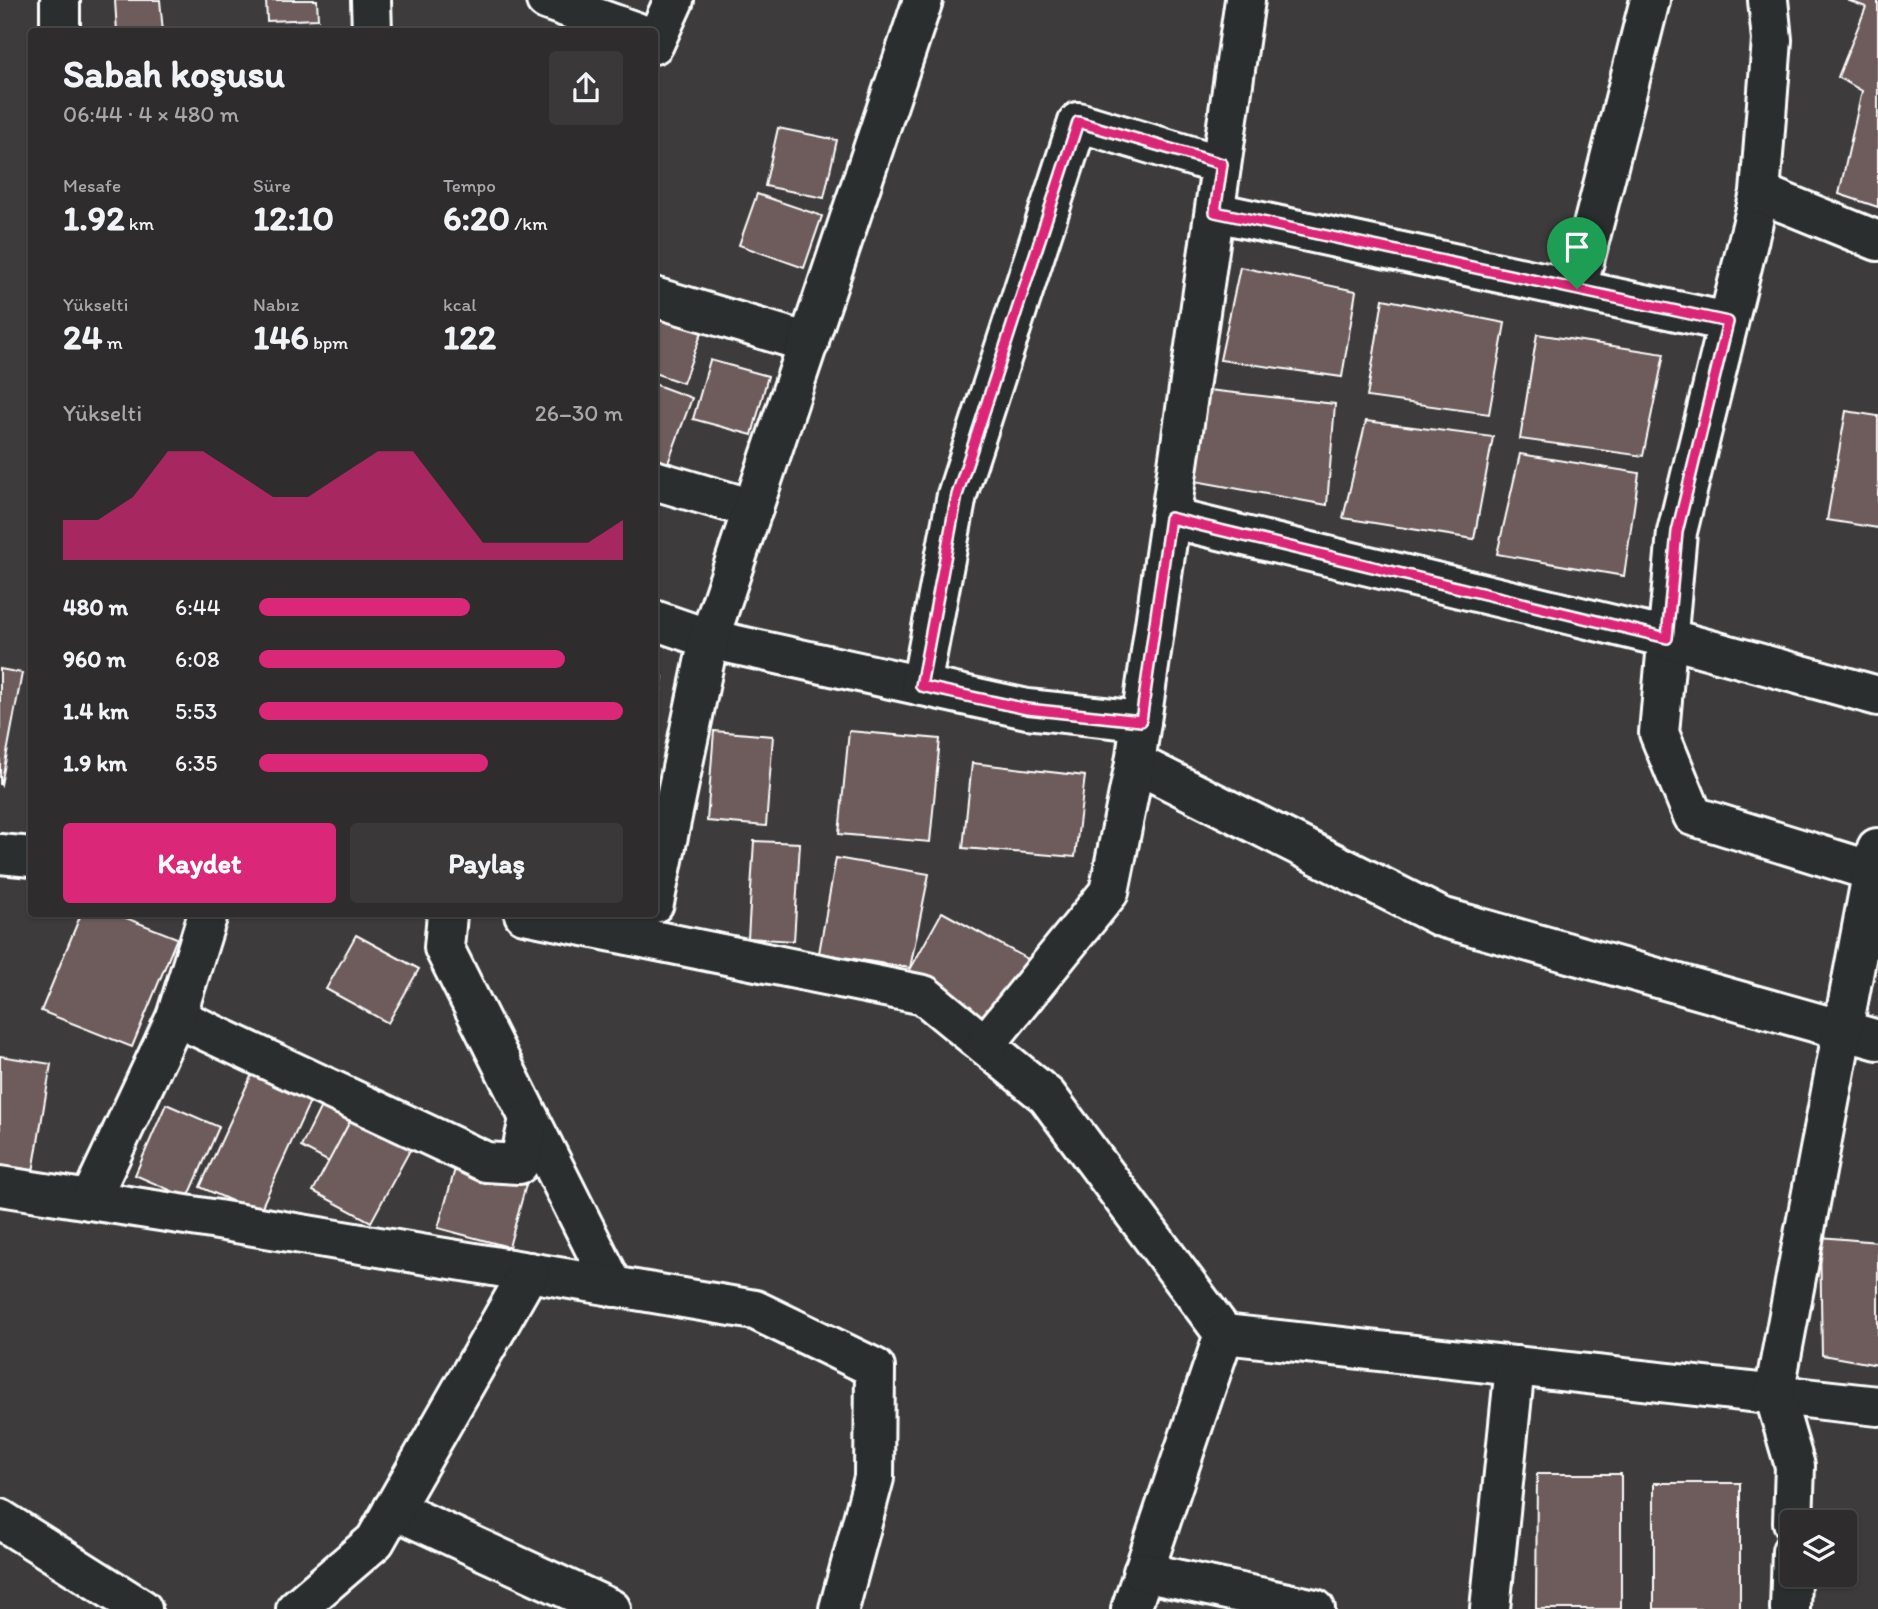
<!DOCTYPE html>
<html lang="tr">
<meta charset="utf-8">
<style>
:root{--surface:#2e2c2d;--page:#3a3839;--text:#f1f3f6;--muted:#a7a7aa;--line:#494849;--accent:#db2777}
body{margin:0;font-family:Itim,sans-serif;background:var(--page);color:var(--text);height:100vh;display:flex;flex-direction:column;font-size:26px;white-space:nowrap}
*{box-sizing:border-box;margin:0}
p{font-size:23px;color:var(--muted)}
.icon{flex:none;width:38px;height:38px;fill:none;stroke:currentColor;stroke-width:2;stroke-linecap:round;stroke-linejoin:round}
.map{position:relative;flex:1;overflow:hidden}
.drawer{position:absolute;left:28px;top:28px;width:630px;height:889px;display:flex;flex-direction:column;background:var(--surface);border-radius:7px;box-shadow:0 2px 5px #0004,0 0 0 2px var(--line)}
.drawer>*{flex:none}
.buttons{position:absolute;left:1780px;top:1510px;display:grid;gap:14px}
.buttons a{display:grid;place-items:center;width:77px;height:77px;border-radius:7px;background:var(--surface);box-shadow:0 2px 5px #0004,0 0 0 2px var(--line);font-size:35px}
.pin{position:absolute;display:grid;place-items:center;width:60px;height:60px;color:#fff;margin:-72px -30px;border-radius:50% 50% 50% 0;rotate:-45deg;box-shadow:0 0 7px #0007}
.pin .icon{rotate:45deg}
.round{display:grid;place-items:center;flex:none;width:74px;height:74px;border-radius:7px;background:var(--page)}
.headline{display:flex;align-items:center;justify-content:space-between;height:119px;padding:0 35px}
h1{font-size:38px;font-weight:800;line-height:52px}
.figures{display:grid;grid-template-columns:repeat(3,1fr);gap:10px;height:119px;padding:7px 35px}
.figures div{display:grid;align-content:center}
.figures b{font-size:35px;font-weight:800}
.figures small{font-size:19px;font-weight:400}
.figures p{font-size:19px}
.chart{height:196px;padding:14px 35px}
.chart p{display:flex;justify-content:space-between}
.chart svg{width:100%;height:126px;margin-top:7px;fill:var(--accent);opacity:.7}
.primary-button{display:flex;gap:14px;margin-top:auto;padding:14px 35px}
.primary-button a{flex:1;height:80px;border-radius:7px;background:var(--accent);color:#fff;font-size:28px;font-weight:800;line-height:80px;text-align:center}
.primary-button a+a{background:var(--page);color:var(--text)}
ul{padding:0 35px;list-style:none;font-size:23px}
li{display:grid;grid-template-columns:112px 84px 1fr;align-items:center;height:52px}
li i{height:18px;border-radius:9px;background:var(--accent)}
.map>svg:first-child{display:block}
.building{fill:#6e5c5b;stroke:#fff;stroke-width:2}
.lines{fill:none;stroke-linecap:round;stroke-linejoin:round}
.minor-casing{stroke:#fff;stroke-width:44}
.minor{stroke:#2a2d2e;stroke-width:38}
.route-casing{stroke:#fff;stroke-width:14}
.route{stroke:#db2777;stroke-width:9}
</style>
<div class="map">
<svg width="1878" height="1609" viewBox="0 0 1878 1609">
<rect width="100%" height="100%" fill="#3e3b3c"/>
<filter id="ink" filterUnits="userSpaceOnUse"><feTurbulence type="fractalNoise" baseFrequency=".0143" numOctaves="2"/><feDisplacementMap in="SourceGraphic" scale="14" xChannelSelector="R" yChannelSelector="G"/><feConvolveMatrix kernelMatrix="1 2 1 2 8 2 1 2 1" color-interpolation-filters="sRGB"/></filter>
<g filter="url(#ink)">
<!-- building -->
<g class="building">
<polygon points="115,0 160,0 163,32 117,32"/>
<polygon points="266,0 317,0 318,19 267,21"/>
<polygon points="1847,0 1878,0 1878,207 1839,194 1862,91 1838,77 1866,7"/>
<polygon points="778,128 837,140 824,198 765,186"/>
<polygon points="757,194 822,216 804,268 739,245"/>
<polygon points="1240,267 1356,291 1342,377 1220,360"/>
<polygon points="1383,299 1505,323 1489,414 1367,397"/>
<polygon points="654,302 706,321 683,383 654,373"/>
<polygon points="1537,334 1664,354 1643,456 1520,439"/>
<polygon points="710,360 768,376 752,435 693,419"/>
<polygon points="654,384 692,398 668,463 654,458"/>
<polygon points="1208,390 1335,404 1327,505 1195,481"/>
<polygon points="1846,411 1878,416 1878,528 1827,520"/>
<polygon points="1366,421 1493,437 1474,539 1343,518"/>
<polygon points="1520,454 1639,473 1624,576 1497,554"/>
<polygon points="0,669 22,673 1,785 0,784"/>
<polygon points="654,676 663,677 654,742"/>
<polygon points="714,731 773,736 766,826 707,821"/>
<polygon points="849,731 940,739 930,842 839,834"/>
<polygon points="972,763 1085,776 1075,857 963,848"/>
<polygon points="754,841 800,843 794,941 748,938"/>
<polygon points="836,858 929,874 910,968 819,953"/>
<polygon points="942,912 1035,963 999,1028 906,977"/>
<polygon points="81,914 116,914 177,938 132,1047 41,1011"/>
<polygon points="356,935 419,969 388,1023 326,989"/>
<polygon points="0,1056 51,1064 33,1172 0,1167"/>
<polygon points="259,1059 317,1086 259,1213 200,1187"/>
<polygon points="329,1090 356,1110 329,1162 301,1147"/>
<polygon points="166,1104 219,1127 188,1198 135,1175"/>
<polygon points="356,1110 415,1141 371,1222 313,1191"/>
<polygon points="457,1162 527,1181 509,1247 438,1228"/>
<polygon points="1820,1237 1878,1242 1878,1365 1822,1355"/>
<polygon points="1537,1474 1621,1474 1621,1609 1536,1609"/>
<rect x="1654" y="1483" width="86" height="126"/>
</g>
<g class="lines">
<defs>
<g id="minor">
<polyline points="371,0 372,32"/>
<polyline points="546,0 636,32"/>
<polyline points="1768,0 1772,40 1760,193 1677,532 1659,733 1693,816 1878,873"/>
<polyline points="60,32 60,0"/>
<polyline points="654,44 674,0"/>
<polyline points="1760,193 1878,241"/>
<polyline points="1215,212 1728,322"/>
<polyline points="1577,289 1650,0"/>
<polyline points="654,297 809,343"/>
<polyline points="654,480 753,509"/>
<polyline points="1170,518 1667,638 1878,696"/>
<polyline points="654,620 709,639 1027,709 1141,721"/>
<polyline points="921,686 957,495 1078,122 1221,165"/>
<polyline points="1135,763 1441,917 1878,1040"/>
<polyline points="0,854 32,857"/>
<polyline points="654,903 709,639 923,0"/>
<polyline points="447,914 444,948 614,1287"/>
<polyline points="524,914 924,995 1047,1096 1224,1334 1131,1609"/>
<polyline points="176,1017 486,1162 519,1164 529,1119"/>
<polyline points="985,1045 1109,892 1135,763 1245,0"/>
<polyline points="0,1186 218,1220 755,1310 875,1368 874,1478 839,1609"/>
<polyline points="90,1200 176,1017 208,914"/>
<polyline points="1224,1334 1878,1406"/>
<polyline points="393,1509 611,1609"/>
<polyline points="0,1519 142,1609"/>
<polyline points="1793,1522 1795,1466 1774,1394 1877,848"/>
<polyline points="1143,1572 1315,1609"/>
<polyline points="296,1609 375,1541 529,1272"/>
<polyline points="1490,1609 1515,1366"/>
<polyline points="1790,1609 1792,1551"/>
</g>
</defs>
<!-- minor casing -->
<use href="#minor" class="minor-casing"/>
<!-- minor -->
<use href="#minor" class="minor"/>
</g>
</g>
<g class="lines" filter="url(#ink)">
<defs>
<polygon id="route" points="1078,122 1222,164 1215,212 1728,322 1677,532 1667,638 1170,518 1141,721 1027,709 921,686 957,495"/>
</defs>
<!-- route casing -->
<use href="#route" class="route-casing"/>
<!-- route -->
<use href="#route" class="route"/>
</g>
</svg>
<div class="buttons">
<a><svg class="icon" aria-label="layers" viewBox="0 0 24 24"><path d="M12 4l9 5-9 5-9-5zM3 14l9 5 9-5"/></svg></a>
</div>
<div class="pin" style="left:1577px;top:289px;background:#1e9e55"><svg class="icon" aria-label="arrive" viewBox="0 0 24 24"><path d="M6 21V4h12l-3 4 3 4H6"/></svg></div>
<section class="drawer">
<div class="headline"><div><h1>Sabah koşusu</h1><p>06:44 · 4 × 480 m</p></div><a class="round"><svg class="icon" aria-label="share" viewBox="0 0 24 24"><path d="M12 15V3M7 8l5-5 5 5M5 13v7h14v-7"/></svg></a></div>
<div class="figures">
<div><p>Mesafe</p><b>1.92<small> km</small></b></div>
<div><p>Süre</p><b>12:10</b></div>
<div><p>Tempo</p><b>6:20<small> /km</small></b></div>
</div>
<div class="figures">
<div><p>Yükselti</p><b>24<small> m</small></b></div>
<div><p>Nabız</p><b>146<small> bpm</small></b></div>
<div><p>kcal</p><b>122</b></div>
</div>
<div class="chart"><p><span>Yükselti</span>26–30 m</p>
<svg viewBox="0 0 160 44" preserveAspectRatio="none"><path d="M0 44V30L10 30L20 22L30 6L40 6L50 14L60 22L70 22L80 14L90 6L100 6L110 22L120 38L130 38L140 38L150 38L160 30V44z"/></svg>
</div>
<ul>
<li><b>480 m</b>6:44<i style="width:58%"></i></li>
<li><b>960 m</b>6:08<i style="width:84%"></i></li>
<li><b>1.4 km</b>5:53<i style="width:100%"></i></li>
<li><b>1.9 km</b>6:35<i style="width:63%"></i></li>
</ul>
<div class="primary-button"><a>Kaydet</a><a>Paylaş</a></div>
</section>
</div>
